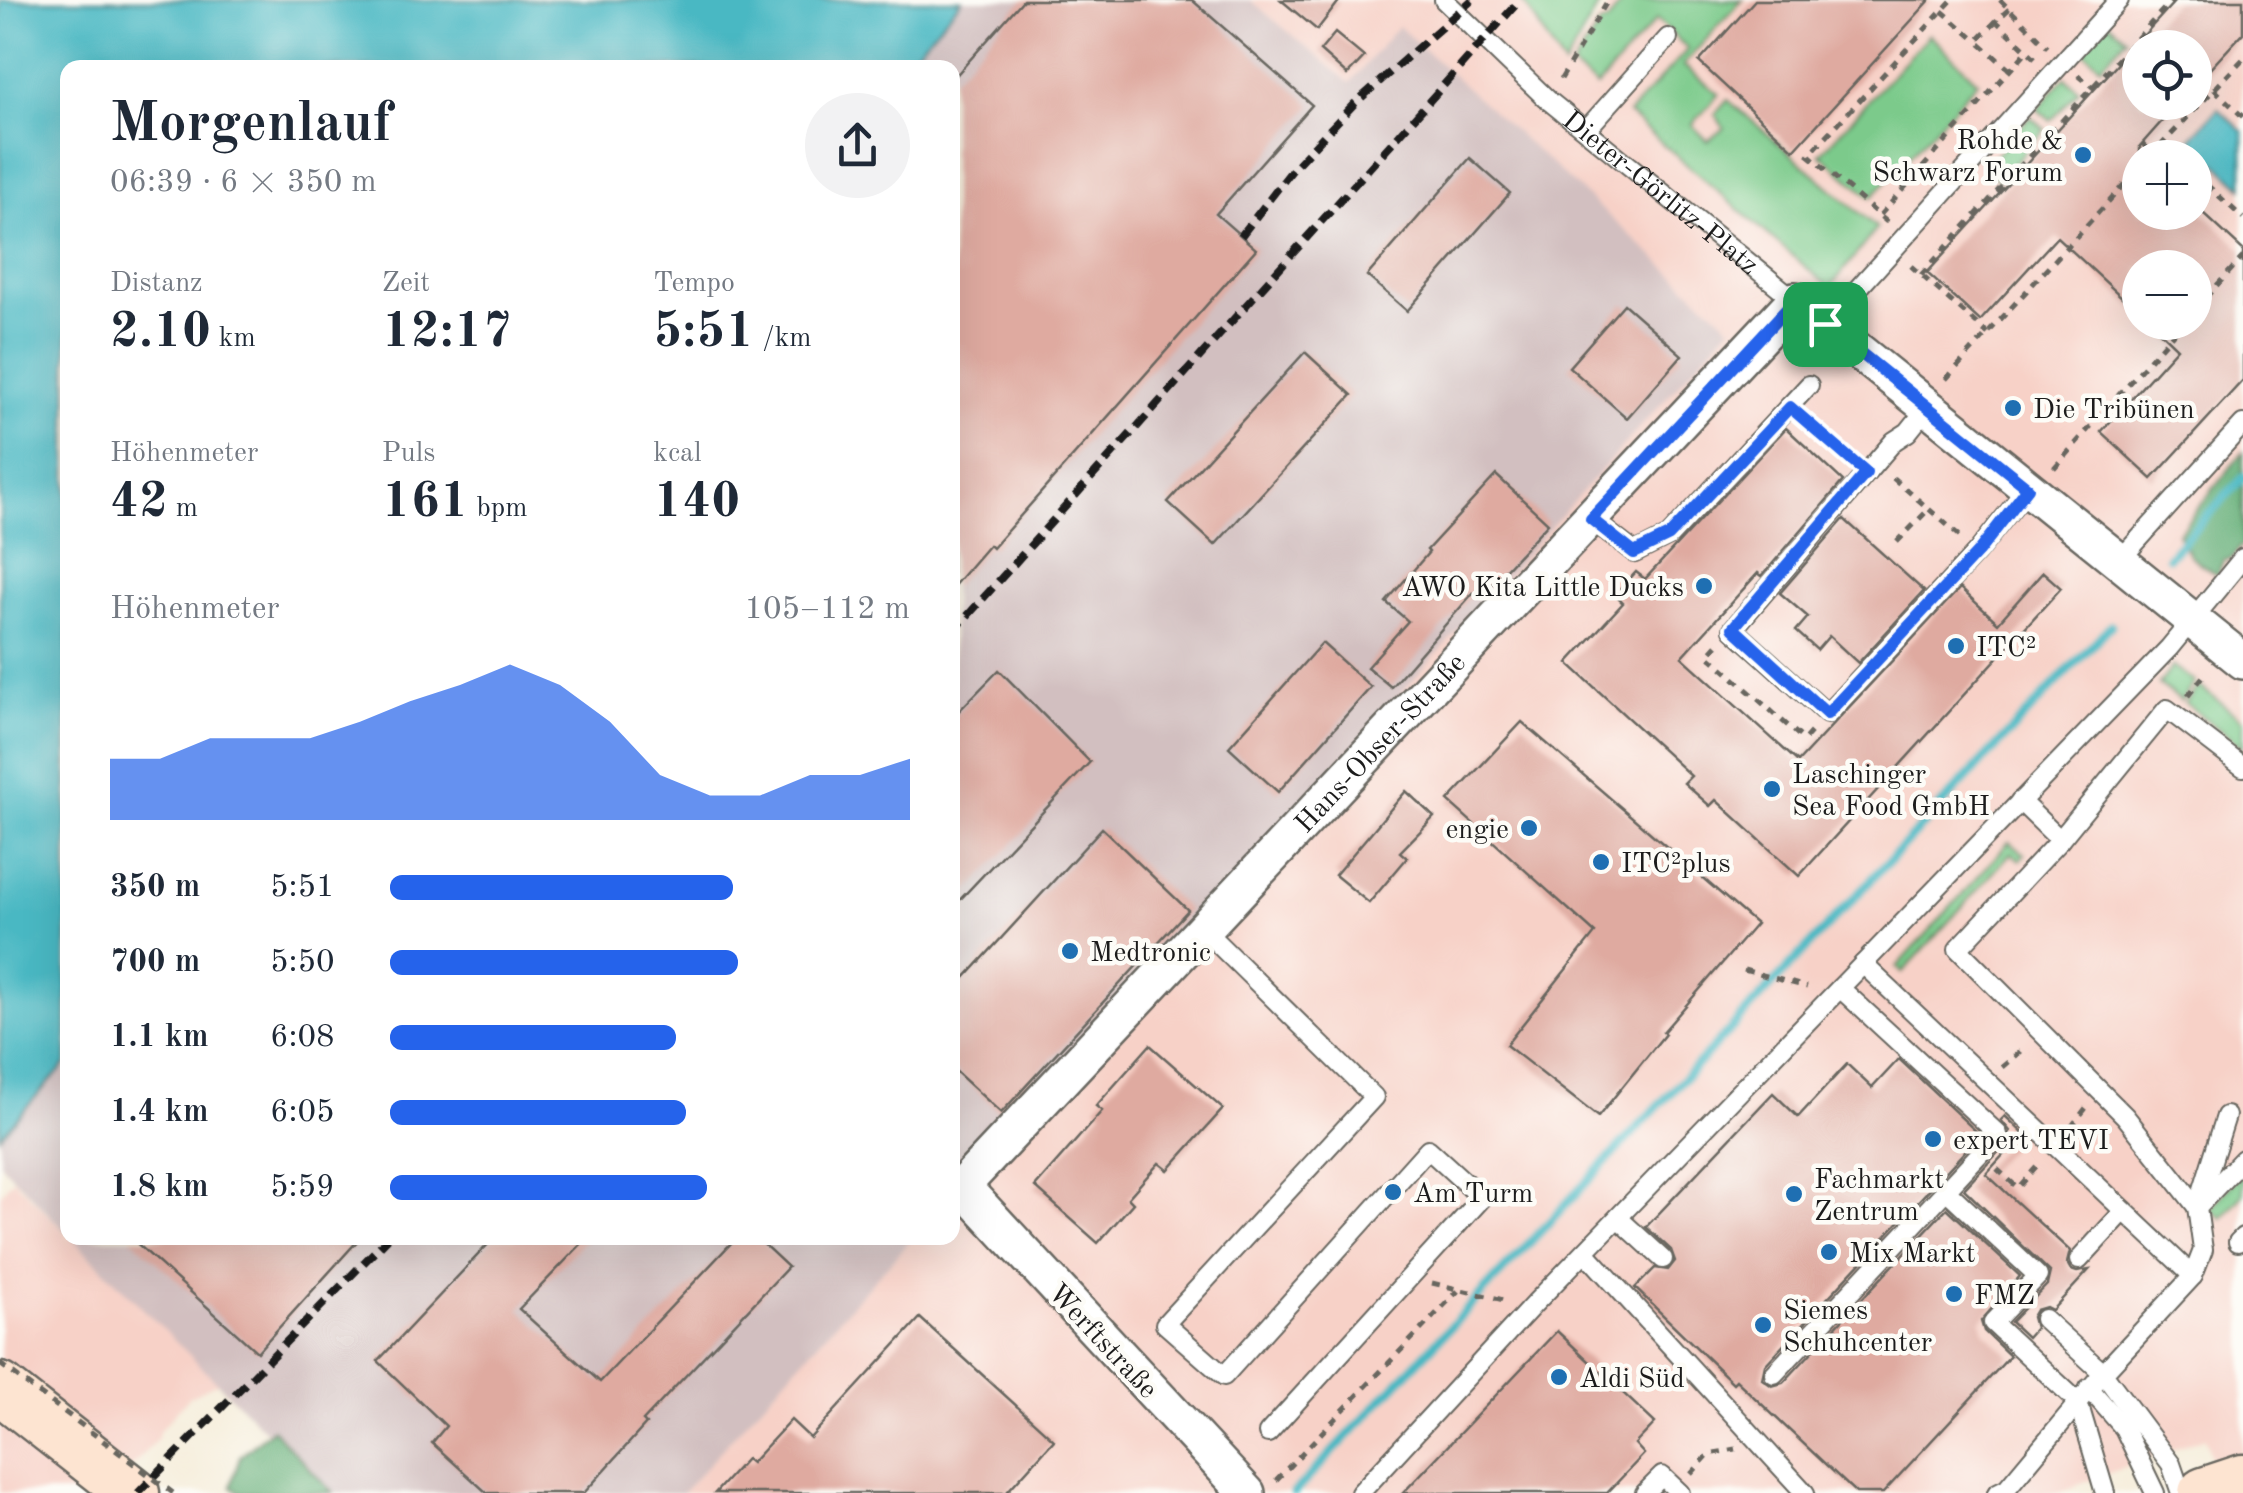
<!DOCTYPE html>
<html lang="de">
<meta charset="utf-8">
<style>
:root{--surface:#fff;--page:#f2f2f3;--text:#1f2937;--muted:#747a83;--accent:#2563eb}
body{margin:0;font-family:"Old Standard TT",serif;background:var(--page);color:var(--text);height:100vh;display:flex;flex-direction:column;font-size:38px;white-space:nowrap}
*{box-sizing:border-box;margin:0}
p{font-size:32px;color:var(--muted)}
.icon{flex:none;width:55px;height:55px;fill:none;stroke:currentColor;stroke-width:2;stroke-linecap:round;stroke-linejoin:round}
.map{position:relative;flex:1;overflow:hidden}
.panel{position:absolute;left:60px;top:60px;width:900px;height:1185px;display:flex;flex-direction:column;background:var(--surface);border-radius:20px;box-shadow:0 10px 40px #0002}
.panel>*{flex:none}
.buttons{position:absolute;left:2122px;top:30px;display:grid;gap:20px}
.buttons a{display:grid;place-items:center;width:90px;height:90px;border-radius:50%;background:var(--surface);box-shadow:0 10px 40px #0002;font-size:50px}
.pin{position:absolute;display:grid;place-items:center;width:85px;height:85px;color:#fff;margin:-42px;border-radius:20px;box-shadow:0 5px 15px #0006}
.round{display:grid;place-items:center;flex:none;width:105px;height:105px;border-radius:52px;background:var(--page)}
.overview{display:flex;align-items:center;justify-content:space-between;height:170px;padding:0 50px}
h1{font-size:55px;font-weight:800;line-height:75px}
.metrics{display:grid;grid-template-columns:repeat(3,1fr);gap:15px;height:170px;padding:10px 50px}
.metrics div{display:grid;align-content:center}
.metrics b{font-size:50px;font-weight:800}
.metrics small{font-size:28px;font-weight:400}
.metrics p{font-size:28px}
.chart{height:280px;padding:20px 50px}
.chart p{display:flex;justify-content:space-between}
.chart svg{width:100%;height:180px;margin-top:10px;fill:var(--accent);opacity:.7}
ul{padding:0 50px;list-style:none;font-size:32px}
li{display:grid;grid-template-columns:160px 120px 1fr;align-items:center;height:75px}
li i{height:25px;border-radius:12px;background:var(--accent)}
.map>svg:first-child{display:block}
.built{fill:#f7d1c7;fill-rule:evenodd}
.industrial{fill:#d2bfc0}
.green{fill:#7bca8b;stroke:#4c7354;stroke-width:2.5}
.forest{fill:#64ae77;stroke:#40654a;stroke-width:2.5}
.water{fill:#49b8c3;stroke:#326a70;stroke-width:2.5}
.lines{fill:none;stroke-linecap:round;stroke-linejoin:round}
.stream{stroke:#49b8c3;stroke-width:9}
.building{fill:#dfaaa0}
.service-casing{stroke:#68665f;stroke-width:22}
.minor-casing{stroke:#68665f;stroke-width:40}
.secondary-casing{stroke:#68665f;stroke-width:55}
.path{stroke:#68665f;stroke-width:5;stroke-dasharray:8 8;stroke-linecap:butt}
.service{stroke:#fff;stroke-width:18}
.minor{stroke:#fff;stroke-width:35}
.secondary{stroke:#fde4d1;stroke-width:50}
.rail{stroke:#1c1c1c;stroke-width:8;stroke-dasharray:15 8;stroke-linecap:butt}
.path-bridge{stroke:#68665f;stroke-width:5;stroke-dasharray:8 8;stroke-linecap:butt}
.route-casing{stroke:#fff;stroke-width:20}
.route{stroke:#2563eb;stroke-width:12}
.poi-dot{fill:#1f6fb2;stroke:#fdfcf7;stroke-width:4}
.labels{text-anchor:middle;stroke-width:9;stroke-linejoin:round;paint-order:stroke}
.poi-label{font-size:28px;fill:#1c1c1c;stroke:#fdfcf7;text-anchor:start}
.street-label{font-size:28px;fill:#1c1c1c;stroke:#fdfcf7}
</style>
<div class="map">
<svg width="2243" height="1493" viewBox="0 0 2243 1493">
<rect width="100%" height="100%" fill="#fdfcf7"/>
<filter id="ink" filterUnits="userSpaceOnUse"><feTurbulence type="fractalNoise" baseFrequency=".01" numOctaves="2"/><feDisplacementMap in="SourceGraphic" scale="20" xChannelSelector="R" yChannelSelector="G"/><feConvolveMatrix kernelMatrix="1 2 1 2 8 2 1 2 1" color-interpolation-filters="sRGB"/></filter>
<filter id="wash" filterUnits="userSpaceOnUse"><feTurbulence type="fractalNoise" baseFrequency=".0048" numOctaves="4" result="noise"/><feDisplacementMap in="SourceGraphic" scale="40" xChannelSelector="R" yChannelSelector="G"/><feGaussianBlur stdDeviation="2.25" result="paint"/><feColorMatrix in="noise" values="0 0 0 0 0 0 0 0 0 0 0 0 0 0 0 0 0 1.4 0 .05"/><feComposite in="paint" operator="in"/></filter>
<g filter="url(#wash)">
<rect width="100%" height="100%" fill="#f6eedc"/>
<!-- built -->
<g class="built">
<path d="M 1250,0 L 1520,0 L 1527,7 L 1564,66 L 1613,0 L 2243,0 L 2243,1493 L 2223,1493 L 2205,1437 L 2057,1493 L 682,1493 L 912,1238 L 952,1238 L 953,1192 L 1399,27 L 1350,84 ZM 2140,48 L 2195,48 L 2195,102 L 2140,102 ZM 2140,158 L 2195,158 L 2195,212 L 2140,212 ZM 2140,268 L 2195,268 L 2195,322 L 2140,322 Z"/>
<polygon points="13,1179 67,1233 68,1238 72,1238 219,1382 189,1397 159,1431 158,1438 107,1493 0,1493 0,1194"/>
</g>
<!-- industrial -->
<g class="industrial">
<polygon points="962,0 1250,0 1350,83 1398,26 1731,326 953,1192 952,68 902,68"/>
<polygon points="67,1063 67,1233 0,1163 0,1136"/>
<polygon points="72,1238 912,1238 682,1493 328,1493"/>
</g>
<!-- green -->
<g class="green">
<polygon points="1520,0 1602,0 1564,67 1527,7"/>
<polygon points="1623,0 1742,0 1683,65 1719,94 1692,125 1708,141 1724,128 1715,114 1728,100 1877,228 1830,288 1628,114 1688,49 1657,19 1597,87 1572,67 1600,24 1608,22"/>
<polygon points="2107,21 2126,38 2101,66 2081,49"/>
<polygon points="1929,34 1978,81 1871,198 1820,154"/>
<polygon points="2065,77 2079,90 2051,121 2037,109"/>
<polygon points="2030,116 2045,129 1999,180 1985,167"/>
<polygon points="2173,666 2195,682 2181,701 2159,684"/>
<polygon points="2199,686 2243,720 2243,748 2185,703"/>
<polygon points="2009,842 2025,854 2020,860 2011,853 1902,973 1897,967"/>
<polygon points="2243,1172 2243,1194 2222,1218 2209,1209"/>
</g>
<!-- forest -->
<g class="forest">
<polygon points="2243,452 2243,544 2231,559 2224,560 2217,576 2189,555 2178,533"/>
<polygon points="272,1429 333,1493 240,1493 231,1486 240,1456"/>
</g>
<!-- water -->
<g class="water">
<polygon points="0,0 962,0 902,67 68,68 67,1063 0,1136"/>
<polygon points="2218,108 2243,131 2243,188 2190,139"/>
</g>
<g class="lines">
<!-- stream -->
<g class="stream">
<polyline points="2168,557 2243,478"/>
<polyline points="1294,1493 2111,625"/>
</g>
</g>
<g id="blocks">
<!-- building -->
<g class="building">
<polygon points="1023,0 1192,0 1312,105 1216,214 1256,249 992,548 989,545 952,588 952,80"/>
<polygon points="1281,0 1340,0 1317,30"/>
<polygon points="1755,0 1930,0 1794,150 1699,62"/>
<polygon points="2176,0 2243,0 2243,33 2195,85 2195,48 2140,48 2140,102 2179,102 2140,146 2140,212 2202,212 2243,250 2243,380 2152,479 2101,432 2177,348 2150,322 2195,322 2195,268 2140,268 2140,314 2057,237 1980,321 1927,273"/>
<polygon points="1335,33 1364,57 1347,75 1320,51"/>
<polygon points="1470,158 1510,193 1407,311 1367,276"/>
<polygon points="1624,304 1682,355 1627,418 1569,367"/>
<polygon points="1305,352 1352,395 1215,545 1168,502"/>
<polygon points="1786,428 1843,481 1762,576 1758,573 1682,657 1798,762 1960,588 1998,623 2043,572 2061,588 1799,876 1716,800 1710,806 1684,783 1691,776 1568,663 1623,603 1615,595 1636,572 1645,579"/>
<polygon points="1496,475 1548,523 1479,598 1473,593 1391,687 1367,667 1408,621 1386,602 1429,552 1427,550"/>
<polygon points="1844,519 1924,591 1858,663 1829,636 1817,650 1796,631 1808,617 1780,593"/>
<polygon points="1322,643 1371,687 1278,792 1229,747"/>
<polygon points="999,670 1090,762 952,908 952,718"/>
<polygon points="1522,722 1756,924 1663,1032 1665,1034 1598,1117 1506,1045 1595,933 1448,801"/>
<polygon points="1406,791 1434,817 1400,852 1407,858 1369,903 1335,875"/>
<polygon points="1102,828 1188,910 1001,1113 952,1068 952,992"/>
<polygon points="1150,1045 1223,1109 1168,1170 1159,1163 1128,1198 1133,1203 1098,1243 1035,1187 1102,1111 1096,1106"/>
<polygon points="1899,1059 1980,1135 1765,1365 1762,1379 1772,1386 1783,1383 1947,1208 2020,1276 1981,1321 1984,1331 2010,1356 1883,1493 1856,1493 1736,1380 1733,1383 1635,1288 1655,1268 1668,1270 1675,1261 1671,1250 1646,1227 1773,1093 1798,1117 1847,1064 1872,1088"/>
<polygon points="2005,1116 2023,1133 1986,1174 2070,1251 2067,1263 2071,1270 2077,1272 2089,1270 2052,1310 2046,1307 2036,1310 2032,1317 2035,1328 2027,1337 2011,1322 2047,1285 2050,1272 1964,1189 2008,1142 2010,1131 2001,1120"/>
<polygon points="131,1238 360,1238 257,1352"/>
<polygon points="494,1238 587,1238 519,1309 600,1382 736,1238 757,1238 788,1267 643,1421 646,1424 584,1493 487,1493 432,1443 446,1426 378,1361"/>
<polygon points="920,1318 1054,1440 1006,1493 715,1493 746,1459 751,1463 791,1420 810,1438"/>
<polygon points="1557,1331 1655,1423 1635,1444 1644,1454 1607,1493 1403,1493"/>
</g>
</g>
</g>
<g filter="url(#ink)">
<use href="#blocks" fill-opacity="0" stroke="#68665f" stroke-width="2.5"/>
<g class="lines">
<defs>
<g id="service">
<path id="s1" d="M 1444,0 L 1548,100 L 1795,300"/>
<polyline points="1586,130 1668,38"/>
<polyline points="1825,325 2119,0"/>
<polyline points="1928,407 1908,432 1894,441 1733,629 1827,714 1977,552 2028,488"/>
<polyline points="1591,519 1635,553 1669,536 1809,385"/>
<polyline points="2119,561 2243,424"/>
<polyline points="2020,801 2060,840"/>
<polyline points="1204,930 1374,1097 1165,1324 1224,1376 1428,1149 1482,1198 1268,1433"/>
<polyline points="1863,964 2193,1276 2103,1373 2171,1464 2181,1493"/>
<polyline points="1840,988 1998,1134 1946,1190 2038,1276 1993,1323 2078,1402 2105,1493"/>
<polyline points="2199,1202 2226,1116"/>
<polyline points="2197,1207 2125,1116 1958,949 2060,840 2167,709 2243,767"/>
<polyline points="1618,1218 1663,1259"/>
<polyline points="2238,1242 2243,1237"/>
<polyline points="1585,1252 1805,1493"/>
<polyline points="2079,1260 2124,1211"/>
<polyline points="2193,1276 2203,1250 2197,1207 2243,1159"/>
<polyline points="1774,1374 1946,1190"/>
<polyline points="2089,1388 2124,1428 2155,1493"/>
<polyline points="1360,1493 1535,1303 2169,648 2243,558"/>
<polyline points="1645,1493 1662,1476 1680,1493"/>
<polyline points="1997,1493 2007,1488 2103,1373 2044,1319"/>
</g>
<g id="minor">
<path id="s2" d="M 1247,1493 L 962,1186 L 1795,300 L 2243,661"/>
</g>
<g id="secondary">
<polyline points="0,1388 134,1493"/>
<polyline points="2204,1493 2243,1480"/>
</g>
</defs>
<!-- service casing -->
<use href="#service" class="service-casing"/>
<!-- minor casing -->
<use href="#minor" class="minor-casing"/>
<!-- secondary casing -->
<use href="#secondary" class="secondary-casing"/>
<!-- path -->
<g class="path">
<polyline points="2000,0 2048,47"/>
<polyline points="2009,9 1996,21 2035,58"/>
<polyline points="1942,11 1977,41"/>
<polyline points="1996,21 1977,41 2010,70"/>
<polyline points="2078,75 2095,89"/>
<polyline points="1561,79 1608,0"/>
<polyline points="2214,89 2243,117"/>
<polyline points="2142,143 2153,154"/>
<polyline points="2163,144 2177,158"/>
<polyline points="2149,158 2243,59"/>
<polyline points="2195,174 2243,218"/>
<polyline points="1880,215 2027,51"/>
<polyline points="1887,222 1809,155 1952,0"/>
<polyline points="1911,266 1988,334"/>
<polyline points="1921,275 2172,0"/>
<polyline points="2195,309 2243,257"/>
<polyline points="1946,379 2140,167"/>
<polyline points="1807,423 1848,458"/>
<polyline points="2054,468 2183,322"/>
<polyline points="1893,478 1960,536"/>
<polyline points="1897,542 1929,509"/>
<polyline points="1717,645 1708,655 1804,740 1812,731"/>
<polyline points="2188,696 2204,675"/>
<polyline points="1744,970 1807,987"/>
<polyline points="2002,1067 2024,1048"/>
<polyline points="2071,1127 2086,1108"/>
<polyline points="1997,1169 2018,1188 2041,1162"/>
<polyline points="1432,1283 1508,1301"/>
<polyline points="1691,1474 1709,1454 1736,1449"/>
<polyline points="1276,1480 1458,1291"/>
</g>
<!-- service -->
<use href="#service" class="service"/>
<!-- minor -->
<use href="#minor" class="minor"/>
<!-- secondary -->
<use href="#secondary" class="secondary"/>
<!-- rail -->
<g class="rail">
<polyline points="1241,236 1296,165 1353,105 1472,0"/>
<polyline points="952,633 1520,0"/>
<polyline points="138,1493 388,1238"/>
</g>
<!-- path-bridge -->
<polyline class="path-bridge" points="0,1364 173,1493"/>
</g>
</g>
<g class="lines" filter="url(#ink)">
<defs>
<polygon id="route" points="1795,300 2028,488 1978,552 1827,714 1733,628 1866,473 1790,407 1669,536 1634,553 1591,519"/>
</defs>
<!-- route casing -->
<use href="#route" class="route-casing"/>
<!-- route -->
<use href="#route" class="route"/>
</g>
<!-- markers -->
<g class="poi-dot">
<circle cx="2083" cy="155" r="10"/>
<circle cx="2013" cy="408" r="10"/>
<circle cx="1704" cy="586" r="10"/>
<circle cx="1956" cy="646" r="10"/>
<circle cx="1772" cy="789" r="10"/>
<circle cx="1529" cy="828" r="10"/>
<circle cx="1601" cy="862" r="10"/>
<circle cx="1070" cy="951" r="10"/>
<circle cx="1933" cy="1139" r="10"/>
<circle cx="1393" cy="1192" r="10"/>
<circle cx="1794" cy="1194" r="10"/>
<circle cx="1829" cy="1252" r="10"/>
<circle cx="1954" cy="1294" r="10"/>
<circle cx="1763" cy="1325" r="10"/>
<circle cx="1559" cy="1377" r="10"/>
</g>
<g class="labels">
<!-- poi labels -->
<g class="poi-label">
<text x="2063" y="149" text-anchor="end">Rohde &amp;<tspan x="2063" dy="32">Schwarz Forum</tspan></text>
<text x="2033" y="418">Die Tribünen</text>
<text x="1684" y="596" text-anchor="end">AWO Kita Little Ducks</text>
<text x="1976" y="656">ITC²</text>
<text x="1792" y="783">Laschinger<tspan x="1792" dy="32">Sea Food GmbH</tspan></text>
<text x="1509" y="838" text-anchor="end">engie</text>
<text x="1621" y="872">ITC²plus</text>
<text x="1090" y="961">Medtronic</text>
<text x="1953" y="1149">expert TEVI</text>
<text x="1814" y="1188">Fachmarkt<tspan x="1814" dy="32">Zentrum</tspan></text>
<text x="1413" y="1202">Am Turm</text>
<text x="1849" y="1262">Mix Markt</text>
<text x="1974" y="1304">FMZ</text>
<text x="1783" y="1319">Siemes<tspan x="1783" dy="32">Schuhcenter</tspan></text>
<text x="1579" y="1387">Aldi Süd</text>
</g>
<!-- street labels -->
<g class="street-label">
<text dy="10" stroke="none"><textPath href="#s1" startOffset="290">Dieter-Görlitz-Platz</textPath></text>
<text dy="10" stroke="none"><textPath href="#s2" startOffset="1028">Hans-Obser-Straße</textPath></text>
<text transform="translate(1104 1340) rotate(47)" y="10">Werftstraße</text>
</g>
</g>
</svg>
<div class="buttons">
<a><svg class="icon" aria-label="locate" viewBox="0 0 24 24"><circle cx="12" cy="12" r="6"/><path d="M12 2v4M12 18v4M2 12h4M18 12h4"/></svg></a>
<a>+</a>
<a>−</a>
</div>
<div class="pin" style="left:1825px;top:324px;background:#1e9e55"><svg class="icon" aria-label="arrive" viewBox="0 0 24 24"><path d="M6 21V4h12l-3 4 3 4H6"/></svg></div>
<section class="panel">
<div class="overview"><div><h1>Morgenlauf</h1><p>06:39 · 6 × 350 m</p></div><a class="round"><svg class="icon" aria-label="share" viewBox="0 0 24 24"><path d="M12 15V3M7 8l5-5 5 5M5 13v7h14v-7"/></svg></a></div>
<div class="metrics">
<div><p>Distanz</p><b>2.10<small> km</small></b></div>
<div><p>Zeit</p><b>12:17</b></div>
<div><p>Tempo</p><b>5:51<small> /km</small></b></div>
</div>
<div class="metrics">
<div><p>Höhenmeter</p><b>42<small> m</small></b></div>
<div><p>Puls</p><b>161<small> bpm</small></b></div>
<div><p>kcal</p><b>140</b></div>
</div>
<div class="chart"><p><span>Höhenmeter</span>105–112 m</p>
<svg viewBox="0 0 160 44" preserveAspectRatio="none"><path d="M0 44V29L10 29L20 24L30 24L40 24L50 20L60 15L70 11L80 6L90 11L100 20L110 33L120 38L130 38L140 33L150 33L160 29V44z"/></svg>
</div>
<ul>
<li><b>350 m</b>5:51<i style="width:66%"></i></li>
<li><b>700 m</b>5:50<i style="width:67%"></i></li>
<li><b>1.1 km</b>6:08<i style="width:55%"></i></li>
<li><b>1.4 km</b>6:05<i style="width:57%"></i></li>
<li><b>1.8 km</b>5:59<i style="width:61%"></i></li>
</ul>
</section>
</div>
